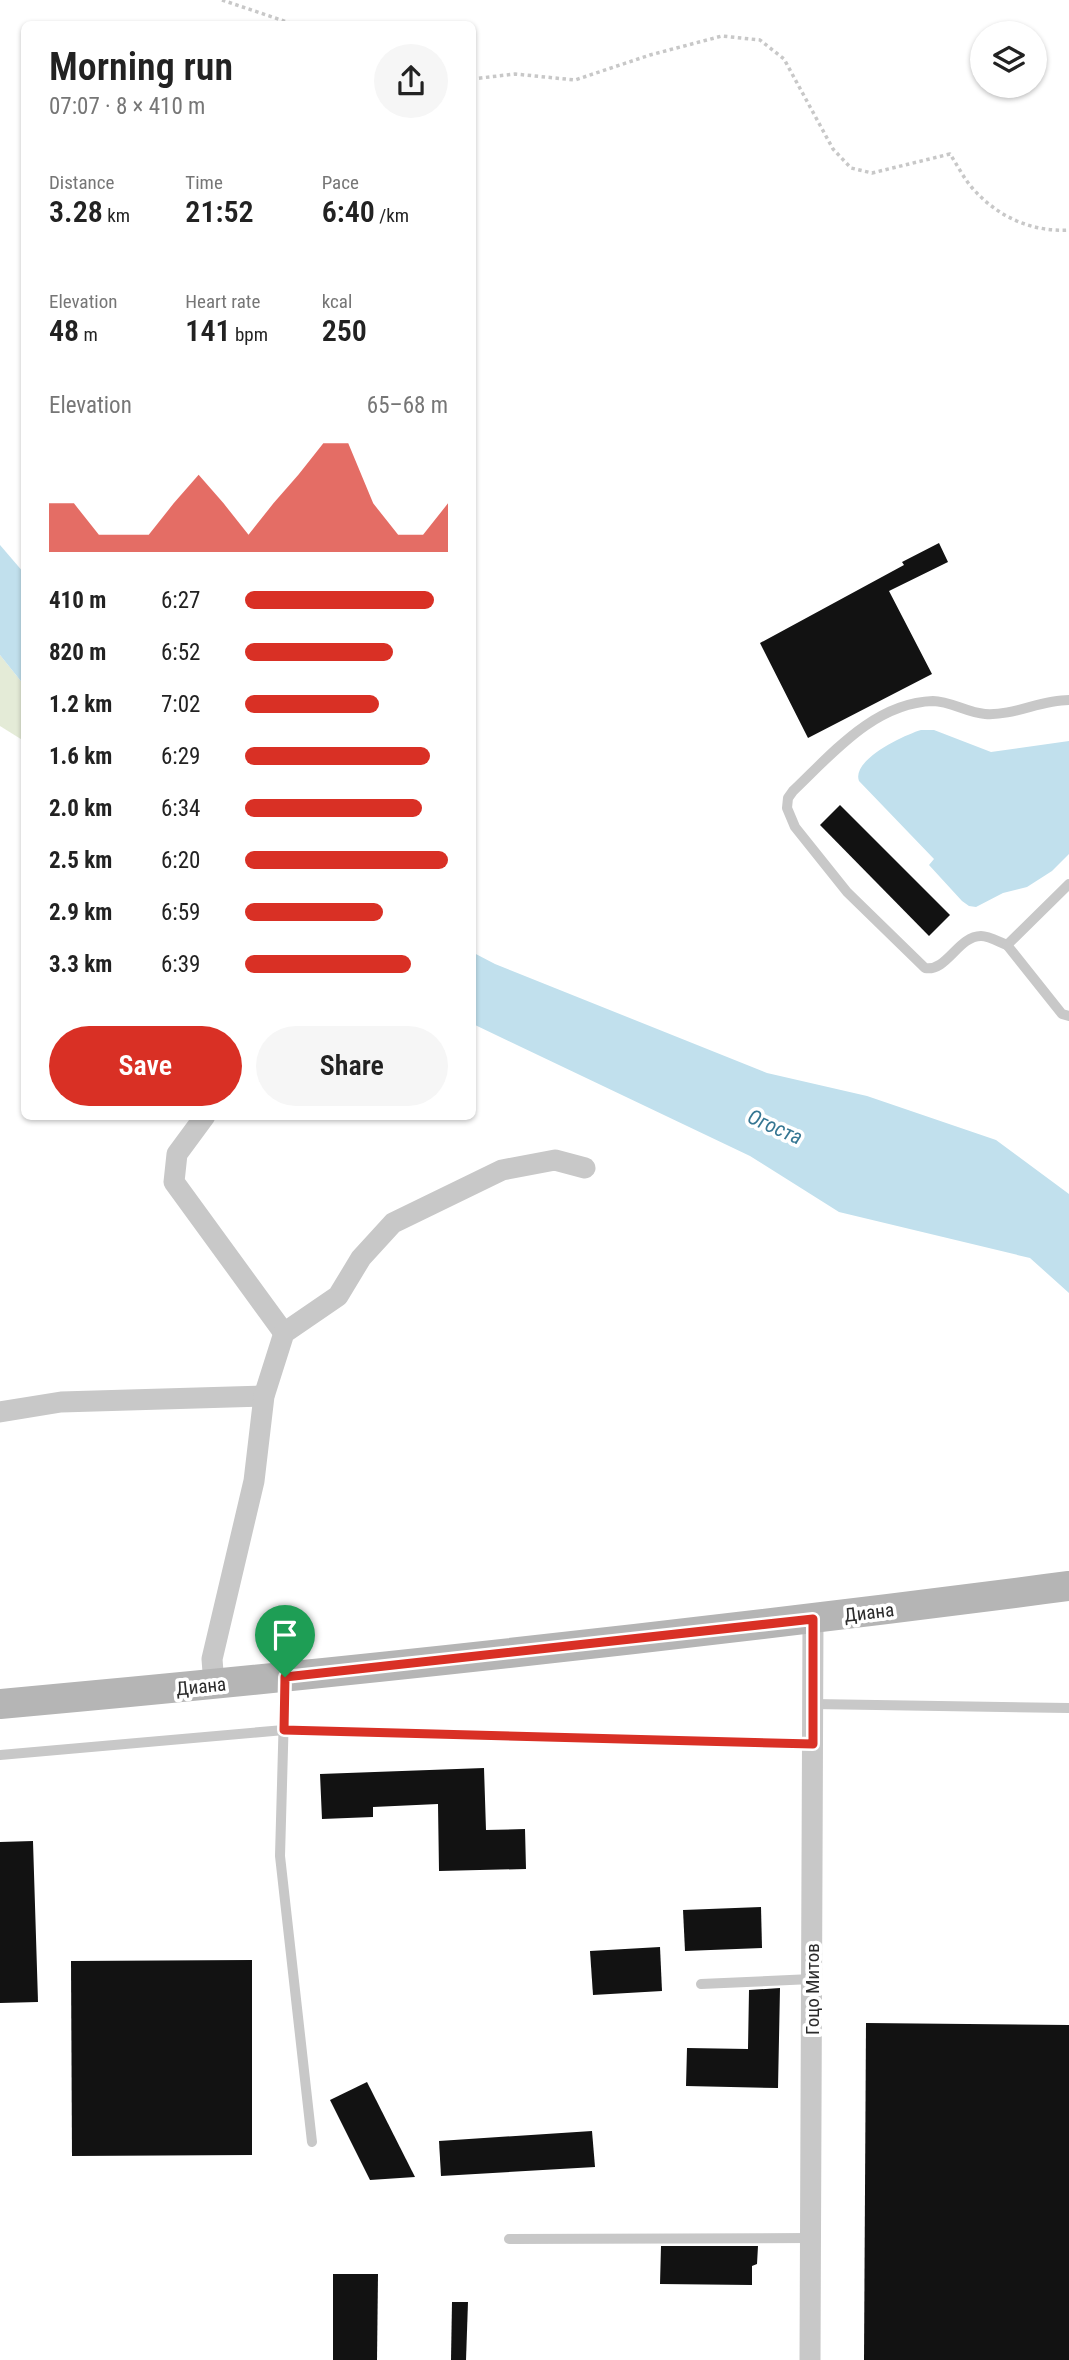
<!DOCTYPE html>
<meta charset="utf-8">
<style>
:root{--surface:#fff;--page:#f6f6f6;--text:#222;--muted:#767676;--accent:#d93025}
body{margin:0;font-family:"Roboto Condensed",sans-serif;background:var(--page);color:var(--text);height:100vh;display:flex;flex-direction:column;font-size:26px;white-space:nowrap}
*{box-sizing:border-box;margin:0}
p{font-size:23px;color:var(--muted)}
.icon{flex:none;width:38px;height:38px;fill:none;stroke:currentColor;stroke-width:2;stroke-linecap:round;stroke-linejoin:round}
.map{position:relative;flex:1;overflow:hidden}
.details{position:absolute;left:21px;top:21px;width:455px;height:1099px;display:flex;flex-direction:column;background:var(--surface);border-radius:10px;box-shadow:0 2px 5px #0004}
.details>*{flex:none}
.tools{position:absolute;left:970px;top:21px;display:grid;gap:14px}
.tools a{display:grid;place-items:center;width:77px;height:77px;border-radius:50%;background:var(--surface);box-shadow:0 2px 5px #0004;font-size:35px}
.pin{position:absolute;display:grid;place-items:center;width:60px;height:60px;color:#fff;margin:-72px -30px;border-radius:50% 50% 50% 0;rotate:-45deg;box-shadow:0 0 7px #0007}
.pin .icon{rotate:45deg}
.round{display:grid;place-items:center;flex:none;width:74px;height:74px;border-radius:37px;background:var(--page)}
.headline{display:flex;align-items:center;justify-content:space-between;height:119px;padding:0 28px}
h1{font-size:38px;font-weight:600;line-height:52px}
.figures{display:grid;grid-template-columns:repeat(3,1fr);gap:10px;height:119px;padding:7px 28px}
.figures div{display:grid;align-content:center}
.figures b{font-size:30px;font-weight:600}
.figures small{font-size:19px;font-weight:400}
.figures p{font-size:19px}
.chart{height:196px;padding:14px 28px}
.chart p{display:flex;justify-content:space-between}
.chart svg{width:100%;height:126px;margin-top:7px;fill:var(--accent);opacity:.7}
.primary-button{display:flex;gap:14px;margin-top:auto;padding:14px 28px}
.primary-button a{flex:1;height:80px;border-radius:42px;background:var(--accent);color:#fff;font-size:28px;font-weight:600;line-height:80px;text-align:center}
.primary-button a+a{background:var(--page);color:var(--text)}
ul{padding:0 28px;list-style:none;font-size:23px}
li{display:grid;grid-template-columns:112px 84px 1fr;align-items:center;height:52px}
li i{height:18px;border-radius:9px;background:var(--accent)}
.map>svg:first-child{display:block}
.green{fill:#e4ebd7}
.water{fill:#c1e0ed}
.building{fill:#121212}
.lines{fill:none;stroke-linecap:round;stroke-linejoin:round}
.path{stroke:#c8c8c8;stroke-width:3.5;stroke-dasharray:3.5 3.5;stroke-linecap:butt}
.service{stroke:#c8c8c8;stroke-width:10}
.minor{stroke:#c8c8c8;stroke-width:21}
.secondary{stroke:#b5b5b5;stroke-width:30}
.route-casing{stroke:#fff;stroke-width:14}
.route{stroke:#d93025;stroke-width:9}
.labels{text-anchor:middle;stroke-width:7;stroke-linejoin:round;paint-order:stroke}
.street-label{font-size:19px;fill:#2b2b2b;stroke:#fff}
.water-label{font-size:21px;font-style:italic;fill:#357692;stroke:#fff}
</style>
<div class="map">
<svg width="1069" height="2360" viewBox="0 0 1069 2360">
<rect width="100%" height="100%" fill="#fff"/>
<!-- green -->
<polygon class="green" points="0,655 24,685 24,741 0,726"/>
<!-- water -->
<g class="water">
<polygon points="0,545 24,573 24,685 0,655"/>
<path d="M 921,730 L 934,730 L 991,752 L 1069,741 L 1069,854 L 1052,871 L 1027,887 L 1003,893 L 976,907 L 969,906 L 962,901 L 929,865 L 934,859 L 859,781 C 851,760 904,735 921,730 Z"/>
<polygon points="472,952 495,964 767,1073 867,1096 996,1140 1069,1194 1069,1293 1030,1258 839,1212 750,1156 473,1024"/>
</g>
<!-- building -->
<g class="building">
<polygon points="939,543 948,562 889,591 932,674 808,738 760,643 904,565 902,562"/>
<polygon points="840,805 950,915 929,936 820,825"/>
<polygon points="484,1768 486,1830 525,1829 526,1869 439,1871 438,1804 373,1807 373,1817 322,1819 320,1774"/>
<polygon points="33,1841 38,2002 0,2003 0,1842"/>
<polygon points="761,1907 762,1948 685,1951 683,1910"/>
<polygon points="660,1947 662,1991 593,1995 590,1951"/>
<polygon points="252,1960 252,2155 72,2156 71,1961"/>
<polygon points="780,1988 778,2088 686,2086 687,2048 748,2049 749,1990"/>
<polygon points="866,2023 1069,2025 1069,2360 864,2360"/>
<polygon points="367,2082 415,2177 370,2180 330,2100"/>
<polygon points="592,2131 595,2167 441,2176 439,2141"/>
<polygon points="661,2246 758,2246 757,2264 752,2266 752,2285 660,2284"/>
<polygon points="333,2274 378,2274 377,2360 333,2360"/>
<polygon points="452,2302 468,2302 466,2360 451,2360"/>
</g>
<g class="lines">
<!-- path -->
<g class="path">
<polyline points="222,0 293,24"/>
<path d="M 472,79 L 515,74 L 575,80 L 650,55 L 722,36 L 760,40 L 784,59 L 833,149 L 851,168 L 872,173 L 950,154 C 958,166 965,181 975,191 C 1000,218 1033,232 1069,230"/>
</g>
<!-- service -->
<g class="service">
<path d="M 1069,700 C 1040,700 1014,716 985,714 C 968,713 950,701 933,701 C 874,703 832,754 793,791 L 788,798 L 787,808 L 795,827 L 847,892 L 925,968 C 947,972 958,936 981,936 C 989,936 999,942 1007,945 L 1069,884"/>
<polyline points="1007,945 1062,1014 1069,1016"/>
<polyline points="285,1677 280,1856 312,2142"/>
<polyline points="813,1704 1069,1708"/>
<polyline points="0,1755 284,1730 813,1744"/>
<polyline points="701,1984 812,1979"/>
<polyline points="509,2239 811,2238"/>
</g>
<!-- minor -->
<g class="minor">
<polyline points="205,1116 177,1154 174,1182 284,1333"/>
<polyline points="0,1412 61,1402 264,1396"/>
<polyline points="214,1685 212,1659 254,1481 264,1396 284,1333 338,1296 361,1258 393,1223 502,1170 555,1160 585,1168"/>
<polyline points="810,2360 813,1619"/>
</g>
<!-- secondary -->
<path class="secondary" d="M 0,1704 C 357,1672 713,1632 1069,1586"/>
</g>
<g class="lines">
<defs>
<polygon id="route" points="813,1619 813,1744 284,1730 285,1677"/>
</defs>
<!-- route casing -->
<use href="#route" class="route-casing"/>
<!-- route -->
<use href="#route" class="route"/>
</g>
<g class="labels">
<!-- street labels -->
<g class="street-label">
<text transform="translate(869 1612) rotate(-7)" y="7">Диана</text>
<text transform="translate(201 1686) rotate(-6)" y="7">Диана</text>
<text transform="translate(812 1989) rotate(-90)" y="7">Гоцо Митов</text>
</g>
<!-- water labels -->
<g class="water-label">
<text transform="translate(775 1127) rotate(24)" y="7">Огоста</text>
</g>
</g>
</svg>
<div class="tools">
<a><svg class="icon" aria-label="layers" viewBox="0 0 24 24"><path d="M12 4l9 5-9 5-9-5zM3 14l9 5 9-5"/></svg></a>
</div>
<div class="pin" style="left:285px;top:1677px;background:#1e9e55"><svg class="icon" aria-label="arrive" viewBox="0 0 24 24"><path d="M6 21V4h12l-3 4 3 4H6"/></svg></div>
<section class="details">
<div class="headline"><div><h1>Morning run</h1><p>07:07 · 8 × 410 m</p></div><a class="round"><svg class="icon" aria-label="share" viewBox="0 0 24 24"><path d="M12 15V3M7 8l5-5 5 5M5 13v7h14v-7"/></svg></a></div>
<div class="figures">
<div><p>Distance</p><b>3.28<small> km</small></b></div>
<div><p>Time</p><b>21:52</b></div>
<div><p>Pace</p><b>6:40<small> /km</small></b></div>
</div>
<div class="figures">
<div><p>Elevation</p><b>48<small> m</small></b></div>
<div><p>Heart rate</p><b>141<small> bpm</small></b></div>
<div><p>kcal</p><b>250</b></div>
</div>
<div class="chart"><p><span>Elevation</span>65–68 m</p>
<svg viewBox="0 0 160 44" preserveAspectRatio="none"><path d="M0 44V27L10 27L20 38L30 38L40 38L50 27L60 17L70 27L80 38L90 27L100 17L110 6L120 6L130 27L140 38L150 38L160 27V44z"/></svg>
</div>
<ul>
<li><b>410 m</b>6:27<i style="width:93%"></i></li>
<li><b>820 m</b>6:52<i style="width:73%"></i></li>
<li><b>1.2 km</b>7:02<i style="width:66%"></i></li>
<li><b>1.6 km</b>6:29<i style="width:91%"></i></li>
<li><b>2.0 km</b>6:34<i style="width:87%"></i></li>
<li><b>2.5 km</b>6:20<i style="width:100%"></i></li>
<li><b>2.9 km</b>6:59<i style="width:68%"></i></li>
<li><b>3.3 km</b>6:39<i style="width:82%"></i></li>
</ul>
<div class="primary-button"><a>Save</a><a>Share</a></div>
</section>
</div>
